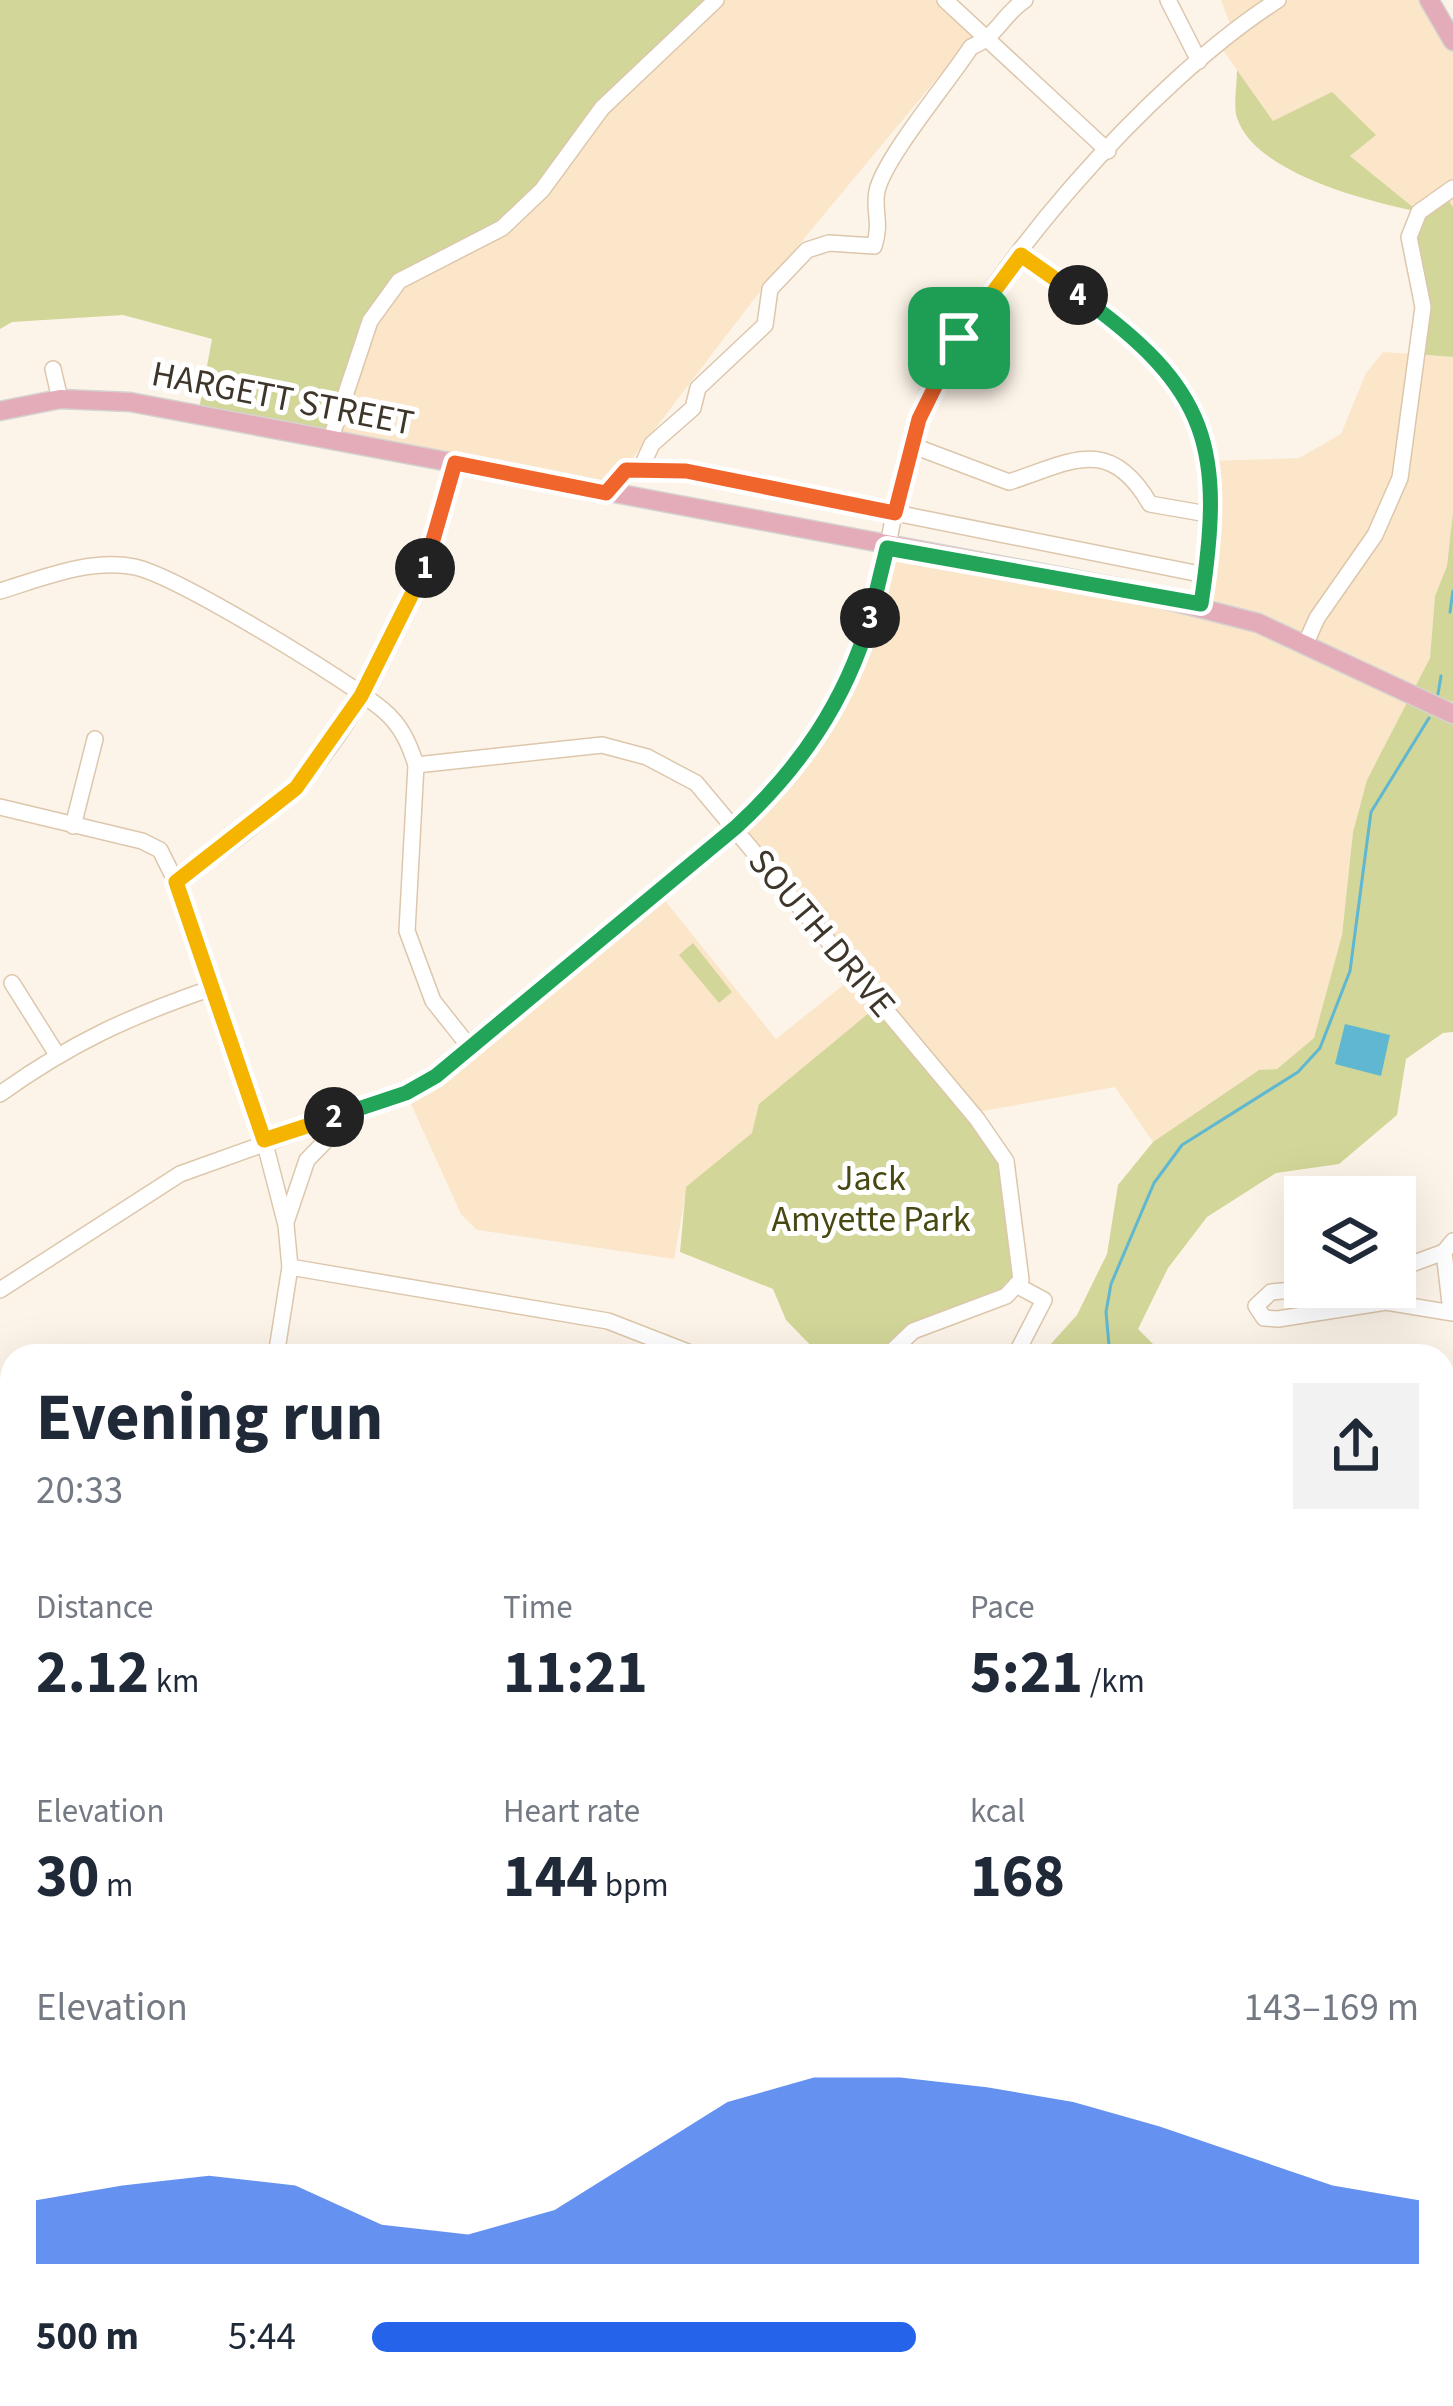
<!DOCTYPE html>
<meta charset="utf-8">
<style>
:root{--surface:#fff;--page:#f2f2f3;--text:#1f2937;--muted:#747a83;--accent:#2563eb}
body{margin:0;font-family:"Source Sans 3",sans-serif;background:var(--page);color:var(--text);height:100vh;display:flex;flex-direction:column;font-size:45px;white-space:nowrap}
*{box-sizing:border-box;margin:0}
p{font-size:39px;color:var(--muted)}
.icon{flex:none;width:66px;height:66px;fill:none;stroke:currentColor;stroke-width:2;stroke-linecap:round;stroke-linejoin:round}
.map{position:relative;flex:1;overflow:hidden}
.drawer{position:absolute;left:0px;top:1344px;width:1455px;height:1062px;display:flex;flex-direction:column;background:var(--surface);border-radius:36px 36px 0 0;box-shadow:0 12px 48px #0002}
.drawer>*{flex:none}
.controls{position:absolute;left:1284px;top:1176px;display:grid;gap:24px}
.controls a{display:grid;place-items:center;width:132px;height:132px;border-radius:0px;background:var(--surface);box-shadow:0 12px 48px #0002;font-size:60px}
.pin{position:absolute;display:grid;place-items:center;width:102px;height:102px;color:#fff;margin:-51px;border-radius:24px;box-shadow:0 6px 18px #0006}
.km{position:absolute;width:60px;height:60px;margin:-30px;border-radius:50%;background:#222;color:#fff;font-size:33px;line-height:60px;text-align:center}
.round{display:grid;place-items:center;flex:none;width:126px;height:126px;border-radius:0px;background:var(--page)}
.head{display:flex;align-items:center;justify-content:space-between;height:204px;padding:0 36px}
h1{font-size:66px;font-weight:700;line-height:90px}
.figures{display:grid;grid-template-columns:repeat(3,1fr);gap:18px;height:204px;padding:12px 36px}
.figures div{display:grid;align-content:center}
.figures b{font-size:60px;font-weight:700}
.figures small{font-size:33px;font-weight:400}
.figures p{font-size:33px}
.chart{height:336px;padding:24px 36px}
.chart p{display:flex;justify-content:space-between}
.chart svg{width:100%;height:216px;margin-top:12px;fill:var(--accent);opacity:.7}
ul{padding:0 36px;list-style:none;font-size:39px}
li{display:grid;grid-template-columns:192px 144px 1fr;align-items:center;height:90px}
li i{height:30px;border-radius:15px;background:var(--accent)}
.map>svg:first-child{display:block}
.built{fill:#fbe6ca}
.green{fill:#d2d698}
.water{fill:#5fb7d1}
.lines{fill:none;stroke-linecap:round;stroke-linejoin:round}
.stream{stroke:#5fb7d1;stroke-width:3}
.minor-casing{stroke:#ddc7ac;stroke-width:18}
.major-casing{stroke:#d5d3d0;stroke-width:21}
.minor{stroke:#fff;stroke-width:15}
.major{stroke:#e4abb8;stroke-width:18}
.split-1-casing{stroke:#fff;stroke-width:24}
.split-2-casing{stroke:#fff;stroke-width:24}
.split-3-casing{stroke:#fff;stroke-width:24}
.split-4-casing{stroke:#fff;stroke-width:24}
.split-5-casing{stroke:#fff;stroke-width:24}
.split-1{stroke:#f0652b;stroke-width:15}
.split-2{stroke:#f5b400;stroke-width:15}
.split-3{stroke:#22a559;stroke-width:15}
.split-4{stroke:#22a559;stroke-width:15}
.split-5{stroke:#f5b400;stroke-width:15}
.labels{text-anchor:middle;stroke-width:10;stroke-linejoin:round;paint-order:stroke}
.street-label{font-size:36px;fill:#3f362b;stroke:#fff}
.park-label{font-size:36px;fill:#474812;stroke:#fff}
</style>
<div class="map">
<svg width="1453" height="2406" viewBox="0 0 1453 2406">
<rect width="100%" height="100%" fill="#fdf4e9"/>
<!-- built -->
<g class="built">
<polygon points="717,0 945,0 979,28 758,294 606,493 331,438 382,301"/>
<polygon points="1221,0 1429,0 1453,41 1453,207 1444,194 1419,212 1349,155 1273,121 1218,43 1232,29"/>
<polygon points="1383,352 1453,357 1453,512 1447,566 1435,596 1430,658 1367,781 1353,832 1342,935 1314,1039 1277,1069 1259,1070 1153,1142 1115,1087 972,1113 752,1133 687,1187 674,1259 477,1230 461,1214 406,1093 659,893 776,1039 857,974 736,827 840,698 887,547 1200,604 1208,461 1299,458 1341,434 1366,373"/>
<polygon points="0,1677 12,1677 12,2137 0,2135"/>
<polygon points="1443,2150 1453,2153 1453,2406 1402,2406 1386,2394 1443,2394"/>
<polygon points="17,2394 420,2394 418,2406 15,2406"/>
</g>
<!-- green -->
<g class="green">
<polygon points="0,0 716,0 502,228 399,281 383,301 331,438 198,415 212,339 123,315 12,322 0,329"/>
<path d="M 1237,70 L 1273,121 L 1332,92 L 1376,135 L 1350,156 L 1419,212 L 1444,194 L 1453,207 L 1453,357 L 1415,354 L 1420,336 L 1411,258 L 1419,212 C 1367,201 1256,174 1237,118 C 1233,105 1237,85 1237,70 Z"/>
<polygon points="1453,512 1453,702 1444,699 1438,709 1453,715 1453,1032 1443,1033 1406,1059 1397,1115 1339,1164 1276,1173 1207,1217 1168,1268 1138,1329 1165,1356 1040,1356 1077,1315 1107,1254 1118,1185 1153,1142 1259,1070 1277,1069 1314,1038 1342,935 1353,832 1367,780 1430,658 1435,596 1447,566"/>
<polygon points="693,943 732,992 719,1003 679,955"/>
<polygon points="881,1003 1006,1161 1021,1280 1006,1296 957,1311 887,1356 821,1356 786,1320 773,1289 680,1252 686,1187 752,1133 759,1104"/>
<polygon points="1443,1433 1453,1446 1453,1691 1443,1692"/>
<polygon points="12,1545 12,1677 0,1677 0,1552"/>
<polygon points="1443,1707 1453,1720 1453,2153 1443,2150"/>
<polygon points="1079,2394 1318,2394 1325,2406 1077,2406"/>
</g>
<!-- water -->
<polygon class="water" points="1345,1024 1390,1035 1381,1076 1335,1064"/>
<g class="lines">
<!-- stream -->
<g class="stream">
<polyline points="1450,612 1453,591"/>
<polyline points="1438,694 1441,676"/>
<polyline points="1110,1356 1106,1312 1111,1284 1154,1183 1182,1145 1298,1072 1320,1048 1350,971 1371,812 1429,718"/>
<polyline points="0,1643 12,1638"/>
<polyline points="1443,1739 1453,1754"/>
<polyline points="1443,1814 1453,1805"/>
</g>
<defs>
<g id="minor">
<polyline points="945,0 1108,151"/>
<polyline points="1168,0 1199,61"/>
<path d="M 1021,255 C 1180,368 1234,396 1201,604"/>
<polyline points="53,369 60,399"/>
<polyline points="331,438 370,321 399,281 502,228 542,190 602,108 716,0"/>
<path d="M 911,445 L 1009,482 C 1071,462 1109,434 1150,504 L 1213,515"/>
<path d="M 640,470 L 652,444 L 693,408 L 698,388 L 765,325 L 770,289 L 807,250 L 829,243 L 874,246 C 882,223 873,210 877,191 C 884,158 950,80 971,47 C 997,37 1002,15 1025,0"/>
<polyline points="606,493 626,470 686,471 1205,575"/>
<path d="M 0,591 C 43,578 90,558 135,567 C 177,576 347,680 383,710 C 401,725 409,743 416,765 L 407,931 L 433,1001 L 472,1050"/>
<polyline points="1305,645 1317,618 1375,535 1400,478 1423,307 1409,237 1419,212 1453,188"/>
<polyline points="416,765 602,745 647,757 696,783 977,1119 1006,1161 1021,1280 1006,1296 913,1331 887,1356"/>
<polyline points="0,807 142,841 160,850 176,882 264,1140 286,1225 290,1267 276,1356"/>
<polyline points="73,826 95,739"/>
<path d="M 176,882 C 217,854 257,826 292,791 C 375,709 423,572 455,463"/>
<polyline points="12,983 56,1053"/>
<path d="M 0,1094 C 71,1043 130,1016 212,988"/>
<polyline points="286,1222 307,1160 349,1117"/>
<polyline points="290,1267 608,1321 698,1356"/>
<polyline points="1395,1270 1444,1252"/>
<polyline points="1325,1287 1271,1292 1256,1306 1264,1318 1278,1319 1386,1302 1453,1313"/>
<path d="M 0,1290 L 180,1174 L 406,1093 L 436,1076 L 776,790 C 838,710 866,643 888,544 C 897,502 903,459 919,419 C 973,280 1153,79 1278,0"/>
<polyline points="1451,1312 1444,1252 1453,1241"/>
<polyline points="1015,1356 1044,1300 1016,1285"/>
<polyline points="0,1484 12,1476"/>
<polyline points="0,1992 10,1920"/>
<polyline points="515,2406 516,2394"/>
<polyline points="676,2406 678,2394"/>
<polyline points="838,2406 840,2394"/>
<polyline points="1001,2406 1003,2394"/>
</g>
<g id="major">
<polyline points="1429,0 1453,41"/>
<polyline points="0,411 60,399 130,402 1121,588 1258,623 1453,714"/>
<polyline points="0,1918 12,1920"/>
<polyline points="1443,2150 1453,2153"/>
<polyline points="112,2406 114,2394"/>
<polyline points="334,2406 336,2394"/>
</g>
</defs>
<!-- minor casing -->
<use href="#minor" class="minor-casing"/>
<!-- major casing -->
<use href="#major" class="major-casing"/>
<!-- minor -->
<use href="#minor" class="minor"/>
<!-- major -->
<use href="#major" class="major"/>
</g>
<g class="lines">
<defs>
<polyline id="split-1" points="425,568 455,463 606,493 626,470 686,471 895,513 919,419 959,338"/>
<polyline id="split-2" points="334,1117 264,1140 176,882 296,788 361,696 425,568"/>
<path id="split-3" d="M 334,1117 L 406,1093 L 436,1076 L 736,827 C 800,768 845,702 870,618"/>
<path id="split-4" d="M 870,618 L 887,548 L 1201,604 C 1225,447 1210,389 1078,295"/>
<polyline id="split-5" points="959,338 1021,255 1078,295"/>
</defs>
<!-- split-1 casing -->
<use href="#split-1" class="split-1-casing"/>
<!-- split-2 casing -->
<use href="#split-2" class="split-2-casing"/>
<!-- split-3 casing -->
<use href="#split-3" class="split-3-casing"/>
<!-- split-4 casing -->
<use href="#split-4" class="split-4-casing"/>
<!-- split-5 casing -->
<use href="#split-5" class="split-5-casing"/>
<!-- split-1 -->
<use href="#split-1" class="split-1"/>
<!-- split-2 -->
<use href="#split-2" class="split-2"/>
<!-- split-3 -->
<use href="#split-3" class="split-3"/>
<!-- split-4 -->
<use href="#split-4" class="split-4"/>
<!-- split-5 -->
<use href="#split-5" class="split-5"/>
</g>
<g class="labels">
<!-- street labels -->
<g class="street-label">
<text transform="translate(283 397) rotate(11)" y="13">HARGETT STREET</text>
<text transform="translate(823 932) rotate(50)" y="13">SOUTH DRIVE</text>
</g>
<!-- park labels -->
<g class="park-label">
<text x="871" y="1190">Jack<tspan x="871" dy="41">Amyette Park</tspan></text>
</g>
</g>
</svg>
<div class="controls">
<a><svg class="icon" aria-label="layers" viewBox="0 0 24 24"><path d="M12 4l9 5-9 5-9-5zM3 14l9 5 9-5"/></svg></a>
</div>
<div class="pin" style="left:959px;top:338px;background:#1e9e55"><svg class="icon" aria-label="arrive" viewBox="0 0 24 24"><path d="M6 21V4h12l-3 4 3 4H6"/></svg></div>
<b class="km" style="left:425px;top:568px">1</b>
<b class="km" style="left:334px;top:1117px">2</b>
<b class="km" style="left:870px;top:618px">3</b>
<b class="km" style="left:1078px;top:295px">4</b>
<section class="drawer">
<div class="head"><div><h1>Evening run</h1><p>20:33</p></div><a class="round"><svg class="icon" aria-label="share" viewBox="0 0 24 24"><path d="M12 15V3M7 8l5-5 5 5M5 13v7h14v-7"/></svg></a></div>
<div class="figures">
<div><p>Distance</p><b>2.12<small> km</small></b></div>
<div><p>Time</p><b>11:21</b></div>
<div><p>Pace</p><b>5:21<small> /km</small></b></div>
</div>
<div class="figures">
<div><p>Elevation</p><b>30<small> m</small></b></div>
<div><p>Heart rate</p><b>144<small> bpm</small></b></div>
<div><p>kcal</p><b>168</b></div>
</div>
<div class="chart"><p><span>Elevation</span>143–169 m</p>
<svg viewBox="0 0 160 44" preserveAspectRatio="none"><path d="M0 44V31L10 28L20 26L30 28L40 36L50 38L60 33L70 22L80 11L90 6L100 6L110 8L120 11L130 16L140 22L150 28L160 31V44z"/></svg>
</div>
<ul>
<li><b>500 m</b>5:44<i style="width:52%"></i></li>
</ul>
</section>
</div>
